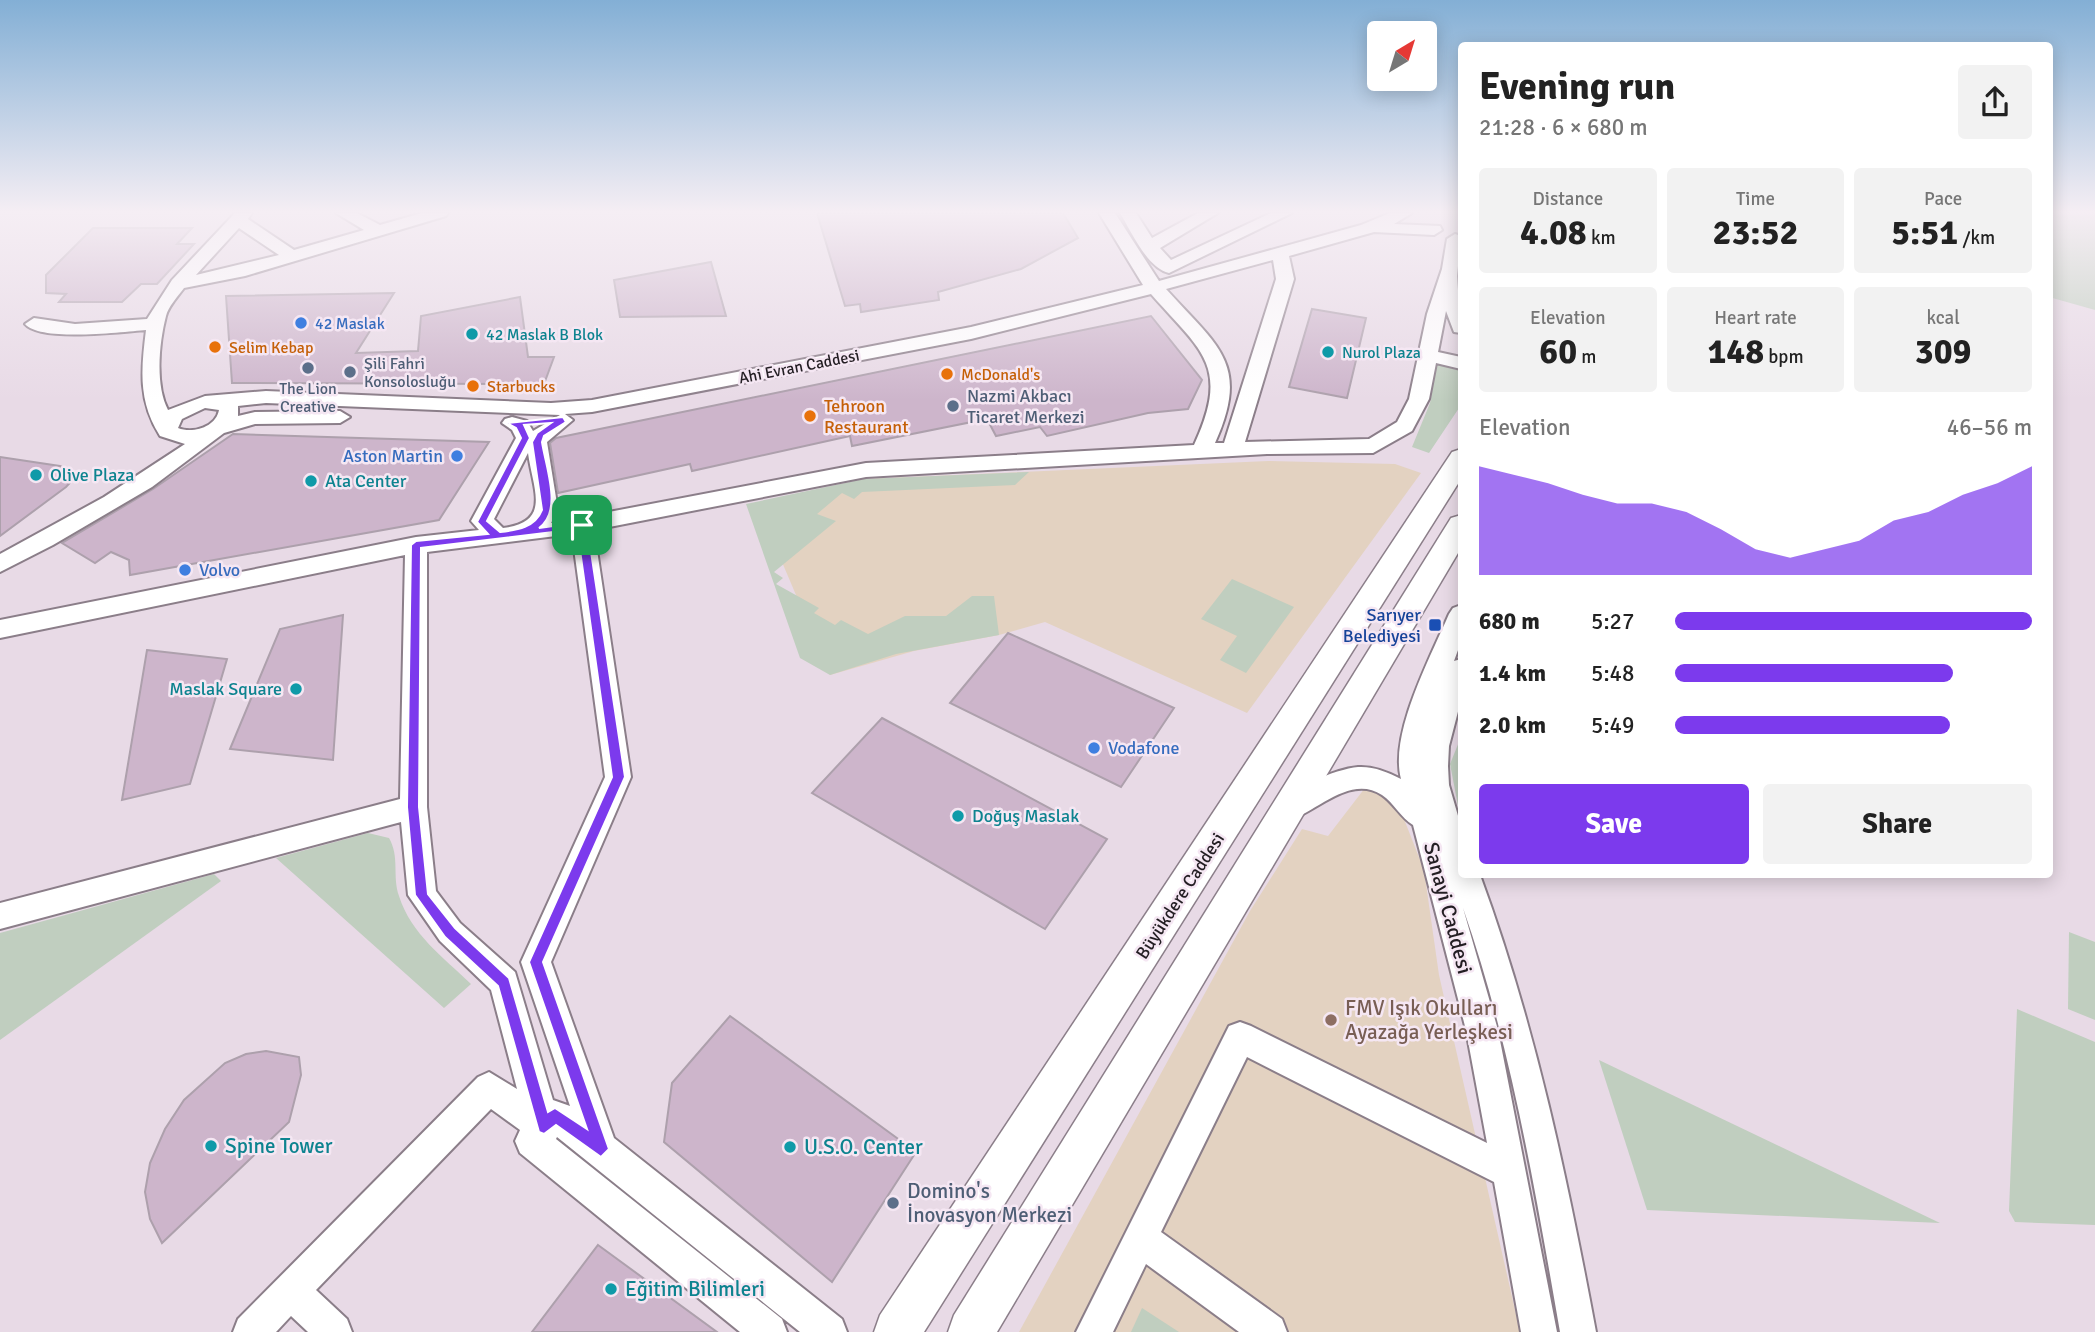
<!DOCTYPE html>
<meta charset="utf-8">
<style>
:root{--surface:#fff;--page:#f2f2f2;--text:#222;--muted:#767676;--accent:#7c3aed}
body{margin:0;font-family:Signika,sans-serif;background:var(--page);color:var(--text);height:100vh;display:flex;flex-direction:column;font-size:26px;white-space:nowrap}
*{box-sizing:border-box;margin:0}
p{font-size:23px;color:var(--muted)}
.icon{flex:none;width:38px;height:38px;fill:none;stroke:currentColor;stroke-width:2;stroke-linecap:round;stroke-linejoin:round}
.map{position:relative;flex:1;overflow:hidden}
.panel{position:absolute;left:1458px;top:42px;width:595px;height:836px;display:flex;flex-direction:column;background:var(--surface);border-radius:7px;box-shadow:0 4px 18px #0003}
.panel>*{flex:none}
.needle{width:46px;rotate:38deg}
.controls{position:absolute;left:1367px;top:21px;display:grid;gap:14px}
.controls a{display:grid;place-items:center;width:70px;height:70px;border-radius:7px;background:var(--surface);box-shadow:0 4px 18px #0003;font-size:35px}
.pin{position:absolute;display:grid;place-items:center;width:60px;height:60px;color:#fff;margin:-30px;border-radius:14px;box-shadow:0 4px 10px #0006}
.round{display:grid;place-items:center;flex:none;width:74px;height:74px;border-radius:7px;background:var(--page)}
.summary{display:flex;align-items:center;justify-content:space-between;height:119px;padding:0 21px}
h1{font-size:38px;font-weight:700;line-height:52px}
.figures{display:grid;grid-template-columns:repeat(3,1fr);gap:10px;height:119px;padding:7px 21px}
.figures div{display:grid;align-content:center;border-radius:7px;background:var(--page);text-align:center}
.figures b{font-size:35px;font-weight:700}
.figures small{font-size:19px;font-weight:400}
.figures p{font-size:19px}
.chart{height:196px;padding:14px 21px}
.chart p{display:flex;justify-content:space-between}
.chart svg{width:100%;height:126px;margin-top:7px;fill:var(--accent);opacity:.7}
.cta{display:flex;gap:14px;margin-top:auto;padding:14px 21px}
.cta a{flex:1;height:80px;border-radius:7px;background:var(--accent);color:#fff;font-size:28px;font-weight:700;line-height:80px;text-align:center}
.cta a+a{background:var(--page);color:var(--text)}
ul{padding:0 21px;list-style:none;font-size:23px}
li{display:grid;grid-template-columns:112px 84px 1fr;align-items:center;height:52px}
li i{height:18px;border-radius:9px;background:var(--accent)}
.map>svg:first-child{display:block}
.commercial{fill:#e3d2c1}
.green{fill:#c0cebf}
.building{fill:#cdb5cb;stroke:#ada0ac;stroke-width:2}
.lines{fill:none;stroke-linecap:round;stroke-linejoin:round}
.minor-casing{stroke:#8b7e89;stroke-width:4}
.major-casing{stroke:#8b7e89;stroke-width:3}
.minor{fill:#fff;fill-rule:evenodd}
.major{fill:#fff;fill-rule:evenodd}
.route{fill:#7c3aed;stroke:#fff;stroke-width:2;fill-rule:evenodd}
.shop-dot{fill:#3f7fe0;stroke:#f5e7f3;stroke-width:2.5}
.culture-dot{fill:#0f9aa8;stroke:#f5e7f3;stroke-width:2.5}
.food-dot{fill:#e8710a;stroke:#f5e7f3;stroke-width:2.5}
.service-dot{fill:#5c6f8a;stroke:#f5e7f3;stroke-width:2.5}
.transit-dot{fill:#1a4fb4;stroke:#f5e7f3;stroke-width:2.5}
.education-dot{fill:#8d6e63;stroke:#f5e7f3;stroke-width:2.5}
.labels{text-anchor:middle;stroke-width:5;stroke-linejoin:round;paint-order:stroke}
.far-shop-label{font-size:16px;fill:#366cbe;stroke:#f5e7f3;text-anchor:start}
.far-culture-label{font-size:16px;fill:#0d838f;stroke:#f5e7f3;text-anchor:start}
.far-food-label{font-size:16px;fill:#c56008;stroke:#f5e7f3;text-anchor:start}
.far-service-label{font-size:16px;fill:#4e5e75;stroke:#f5e7f3;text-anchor:start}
.far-street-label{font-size:16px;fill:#231e23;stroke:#f5e7f3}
.service-label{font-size:18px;fill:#4e5e75;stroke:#f5e7f3;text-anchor:start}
.food-label{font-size:18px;fill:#c56008;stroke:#f5e7f3;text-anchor:start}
.shop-label{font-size:18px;fill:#366cbe;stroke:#f5e7f3;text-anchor:start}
.culture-label{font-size:18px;fill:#0d838f;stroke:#f5e7f3;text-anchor:start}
.transit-label{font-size:18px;fill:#164399;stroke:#f5e7f3;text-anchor:end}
.street-label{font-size:18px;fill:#231e23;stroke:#f5e7f3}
.near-street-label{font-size:21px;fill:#231e23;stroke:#f5e7f3}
.near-education-label{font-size:21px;fill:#785e54;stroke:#f5e7f3;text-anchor:start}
.near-culture-label{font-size:21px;fill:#0d838f;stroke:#f5e7f3;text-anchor:start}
.near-service-label{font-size:21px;fill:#4e5e75;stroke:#f5e7f3;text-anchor:start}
</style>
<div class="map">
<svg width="2095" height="1332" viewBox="0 0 2095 1332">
<rect width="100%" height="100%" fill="#e8dae6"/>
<!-- commercial -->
<g class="commercial">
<polygon points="1268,461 1395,464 1421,473 1247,713 1045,622 999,635 914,651 830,675 759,508 864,479"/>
<polygon points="1368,784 1393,791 1424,870 1439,975 1520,1332 1019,1332 1250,911 1302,829 1328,836"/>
</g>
<!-- green -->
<g class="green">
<polygon points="2049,213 2095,213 2095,310 2049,297"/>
<polygon points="1437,364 1461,371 1461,405 1429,453 1412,447 1430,403"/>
<polygon points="1029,472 1015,485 862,492 854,499 842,493 817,514 836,521 774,572 783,578 776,584 819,608 814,613 835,625 841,620 868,634 905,616 946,616 972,596 994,596 999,635 896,654 830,675 800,658 746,504 864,479"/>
<polygon points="1232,579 1294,607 1246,673 1220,660 1237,636 1201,619"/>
<polygon points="1461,737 1461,813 1460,816 1450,764"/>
<path d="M 368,833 L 389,838 C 400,857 392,876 399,896 C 411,934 443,957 471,984 L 444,1008 L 276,858 Z"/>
<polygon points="214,874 221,881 0,1040 0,933"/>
<polygon points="2069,932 2095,942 2095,1020 2068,1009"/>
<polygon points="2017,1009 2095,1042 2095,1225 2015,1222 2009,1211"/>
<polygon points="1599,1060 1940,1223 1647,1210"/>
<polygon points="1142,1308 1179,1332 1131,1332"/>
</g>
<!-- building -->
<g class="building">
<polygon points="817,213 1063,213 1078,238 1021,269 938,292 939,300 861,312 860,304 845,306"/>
<polygon points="93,228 192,228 177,244 194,244 157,284 141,284 122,302 59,302 66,294 46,293 46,275"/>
<polygon points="711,262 726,316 620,317 614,280"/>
<polygon points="394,293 356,353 418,351 421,316 520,297 528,357 554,357 544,384 232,383 226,296"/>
<polygon points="1312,309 1366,318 1347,398 1289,387"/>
<polygon points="1151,316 1202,380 1188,409 1148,413 1047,436 1040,427 996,436 987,419 852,446 850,436 692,471 690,464 558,493 550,443 556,438"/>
<polygon points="233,434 489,442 439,520 130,575 129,560 111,552 95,563 62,543 153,489"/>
<polygon points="0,457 60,466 78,474 66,487 0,536"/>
<polygon points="343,615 333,760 230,749 280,629"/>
<polygon points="1008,633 1174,708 1121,787 950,703"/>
<polygon points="147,650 227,659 190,784 122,800"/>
<polygon points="882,718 1107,839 1045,929 812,793"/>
<polygon points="730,1016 916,1152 832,1282 664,1142 672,1083"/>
<polygon points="266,1051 299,1057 301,1075 289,1122 162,1243 150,1219 145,1192 150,1163 165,1129 184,1100 225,1063 246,1054"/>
<polygon points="598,1245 717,1332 532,1332"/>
</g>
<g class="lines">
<defs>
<g id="minor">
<path d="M 235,213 L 252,213 L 248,219 L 294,250 L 364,230 L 336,213 L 357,213 L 380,225 L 422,213 L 448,213 L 446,216 L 245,276 L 184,288 C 178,296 168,307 166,316 C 159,343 155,385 168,410 L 205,396 L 266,391 L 551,403 L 592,400 L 971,327 L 1143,285 L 1099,213 L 1115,213 L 1159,281 L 1361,225 L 1390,213 L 1412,213 L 1394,224 L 1440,226 L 1442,230 L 1434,235 L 1374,232 L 1289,256 L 1294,279 L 1245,442 L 1369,439 L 1397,422 L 1409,399 L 1427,314 L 1442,269 L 1447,239 L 1455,234 L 1461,236 L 1457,276 L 1461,333 L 1454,332 L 1446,311 L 1438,352 L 1461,357 L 1461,369 L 1436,363 L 1429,399 L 1412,431 L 1373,453 L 1267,454 L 866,477 L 594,530 L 631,777 L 551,962 L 614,1138 L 842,1319 L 847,1332 L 800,1332 L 557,1137 L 556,1139 L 782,1319 L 787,1332 L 740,1332 L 520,1153 L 515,1141 L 520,1130 L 491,1109 L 316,1290 L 347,1319 L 352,1332 L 308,1332 L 291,1316 L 276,1332 L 233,1332 L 238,1319 L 478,1077 L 489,1072 L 517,1089 L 491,990 L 440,941 L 408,895 L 401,822 L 0,929 L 0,903 L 400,799 L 405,555 L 0,638 L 0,620 L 416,537 L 479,530 L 471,521 L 516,438 L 512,430 L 502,423 L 505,419 L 512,417 L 527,421 L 533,431 L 560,415 L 266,403 L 238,406 L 238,416 L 255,412 L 340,411 L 350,417 L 340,423 L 255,424 L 224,433 L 152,487 L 53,545 L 0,572 L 0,554 L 104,497 L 185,444 L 160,436 C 138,401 141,370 146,330 C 122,332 40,342 25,324 L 34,318 L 75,324 L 147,319 L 172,280 ZM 239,228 L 279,255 L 196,275 ZM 1273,260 L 1276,279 L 1224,443 L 1215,443 C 1251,363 1217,346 1166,289 ZM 1151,294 C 1201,351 1231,365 1194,445 L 866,463 L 551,523 L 558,510 L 547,442 L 573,420 L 565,414 L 592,412 L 971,339 ZM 205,408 L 219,410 C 216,427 193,434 178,428 L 182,419 ZM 528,453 C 533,490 552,522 503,528 L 494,519 ZM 572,534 L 605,777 L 521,962 L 570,1106 L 553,1100 L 515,972 L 460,923 L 436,891 L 427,807 L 427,552 Z"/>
<path d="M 1120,213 L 1136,213 L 1152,238 L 1198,213 L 1218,213 L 1160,248 L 1171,260 L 1271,213 L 1292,213 L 1169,273 C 1147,268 1131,231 1120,213 Z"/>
<path d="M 1461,605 L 1461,642 L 1454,661 L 1461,659 L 1461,700 L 1449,746 L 1448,766 L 1449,785 L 1461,826 L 1461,875 L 1480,875 C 1535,1024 1567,1177 1596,1332 L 1560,1332 C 1535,1189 1511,1045 1463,908 L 1498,1030 L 1557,1332 L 1521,1332 L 1494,1182 L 1247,1057 L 1161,1232 L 1282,1319 L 1287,1332 L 1239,1332 L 1146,1264 L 1113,1332 L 1076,1332 L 1229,1026 L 1240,1022 L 1251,1026 L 1487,1143 L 1466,1030 L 1413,825 C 1401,818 1394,803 1382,795 C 1351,774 1317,811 1290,820 L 1280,817 L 1276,809 C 1286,789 1336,769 1358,767 C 1373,766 1388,772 1401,779 C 1389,734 1431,656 1449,614 L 1453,608 Z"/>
</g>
<g id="major">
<polygon points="1461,449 1461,479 924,1332 874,1332 880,1315 1452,452"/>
<polygon points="1461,515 1461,548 997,1332 948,1332 954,1315 1451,518"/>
</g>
</defs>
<!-- minor casing -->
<use href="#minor" class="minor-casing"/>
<!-- major casing -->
<use href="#major" class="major-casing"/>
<!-- minor -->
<use href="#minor" class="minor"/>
<!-- major -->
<use href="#major" class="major"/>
</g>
<!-- sky -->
<linearGradient id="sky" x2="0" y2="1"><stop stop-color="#83afd5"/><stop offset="0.53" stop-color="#f5eef4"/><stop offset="1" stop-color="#f5eef4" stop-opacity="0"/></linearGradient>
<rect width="2095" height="400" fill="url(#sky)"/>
<!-- route -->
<path class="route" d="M 563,417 L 566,422 L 544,436 L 542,442 C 546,468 563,511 539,528 L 582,522 L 587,525 L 625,777 L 543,962 L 609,1149 L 601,1157 L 556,1125 L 544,1134 L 539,1132 L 498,986 L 445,937 L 415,895 L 407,807 L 411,545 L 416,541 L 488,534 L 477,522 L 521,438 L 516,428 L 507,423 ZM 551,423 L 537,433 L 532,442 L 542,510 C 535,528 517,530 500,532 L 487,521 L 530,438 L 524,425 ZM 577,529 L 612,777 L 529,962 L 587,1129 L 555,1108 L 548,1112 L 509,978 L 455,928 L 428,894 L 419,807 L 421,548 Z"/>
<!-- markers -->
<g class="shop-dot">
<circle cx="301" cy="323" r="7"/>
<circle cx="457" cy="456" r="7"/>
<circle cx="185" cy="570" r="7"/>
<circle cx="1094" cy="748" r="7"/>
</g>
<g class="culture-dot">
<circle cx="472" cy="334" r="7"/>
<circle cx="1328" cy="352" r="7"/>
<circle cx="36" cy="475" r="7"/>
<circle cx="311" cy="481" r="7"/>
<circle cx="296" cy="689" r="7"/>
<circle cx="958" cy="816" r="7"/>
<circle cx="211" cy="1146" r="7"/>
<circle cx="790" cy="1147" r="7"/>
<circle cx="611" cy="1289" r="7"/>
</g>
<g class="food-dot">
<circle cx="215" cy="347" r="7"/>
<circle cx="947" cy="374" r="7"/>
<circle cx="473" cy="386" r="7"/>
<circle cx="810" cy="416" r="7"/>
</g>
<g class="service-dot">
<circle cx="308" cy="368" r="7"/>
<circle cx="350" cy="372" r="7"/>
<circle cx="953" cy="406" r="7"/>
<circle cx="893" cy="1203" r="7"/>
</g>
<rect class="transit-dot" x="1428" y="618" width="14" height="14" rx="3.5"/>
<circle class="education-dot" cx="1331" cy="1020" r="7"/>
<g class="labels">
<!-- far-shop labels -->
<g class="far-shop-label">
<text x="315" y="329">42 Maslak</text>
</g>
<!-- far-culture labels -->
<g class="far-culture-label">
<text x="486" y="340">42 Maslak B Blok</text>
<text x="1342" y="358">Nurol Plaza</text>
</g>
<!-- far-food labels -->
<g class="far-food-label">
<text x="229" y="353">Selim Kebap</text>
<text x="961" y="380">McDonald's</text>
<text x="487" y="392">Starbucks</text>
</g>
<!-- far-service labels -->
<g class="far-service-label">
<text x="364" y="369">Şili Fahri<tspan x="364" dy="18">Konsolosluğu</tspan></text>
<text x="308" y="394" text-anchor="middle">The Lion<tspan x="308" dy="18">Creative</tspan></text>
</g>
<!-- far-street labels -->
<g class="far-street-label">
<text transform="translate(799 366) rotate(-11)" y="6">Ahi Evran Caddesi</text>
</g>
<!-- service labels -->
<g class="service-label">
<text x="967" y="402">Nazmi Akbacı<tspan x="967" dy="21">Ticaret Merkezi</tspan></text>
</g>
<!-- food labels -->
<g class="food-label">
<text x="824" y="412">Tehroon<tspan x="824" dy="21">Restaurant</tspan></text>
</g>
<!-- shop labels -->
<g class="shop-label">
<text x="443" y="462" text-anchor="end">Aston Martin</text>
<text x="199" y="576">Volvo</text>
<text x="1108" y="754">Vodafone</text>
</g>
<!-- culture labels -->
<g class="culture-label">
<text x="50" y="481">Olive Plaza</text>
<text x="325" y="487">Ata Center</text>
<text x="282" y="695" text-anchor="end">Maslak Square</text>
<text x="972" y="822">Doğuş Maslak</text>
</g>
<!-- transit labels -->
<g class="transit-label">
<text x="1421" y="621">Sarıyer<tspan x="1421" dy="21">Belediyesi</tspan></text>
</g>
<!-- street labels -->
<g class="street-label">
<text transform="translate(1180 896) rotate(-57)" y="6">Büyükdere Caddesi</text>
</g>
<!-- near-street labels -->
<g class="near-street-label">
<text transform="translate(1448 908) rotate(75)" y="7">Sanayi Caddesi</text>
</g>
<!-- near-education labels -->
<g class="near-education-label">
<text x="1345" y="1015">FMV Işık Okulları<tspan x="1345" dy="24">Ayazağa Yerleşkesi</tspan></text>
</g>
<!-- near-culture labels -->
<g class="near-culture-label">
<text x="225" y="1153">Spine Tower</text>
<text x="804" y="1154">U.S.O. Center</text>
<text x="625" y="1296">Eğitim Bilimleri</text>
</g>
<!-- near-service labels -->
<g class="near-service-label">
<text x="907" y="1198">Domino's<tspan x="907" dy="24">İnovasyon Merkezi</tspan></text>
</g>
</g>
</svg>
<div class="controls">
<a><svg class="needle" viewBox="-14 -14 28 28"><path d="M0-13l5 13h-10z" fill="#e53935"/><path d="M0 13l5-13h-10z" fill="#767676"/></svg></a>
</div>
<div class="pin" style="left:582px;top:525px;background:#1e9e55"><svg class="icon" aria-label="arrive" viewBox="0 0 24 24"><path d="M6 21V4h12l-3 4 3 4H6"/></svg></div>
<section class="panel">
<div class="summary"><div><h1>Evening run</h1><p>21:28 · 6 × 680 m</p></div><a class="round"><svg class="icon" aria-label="share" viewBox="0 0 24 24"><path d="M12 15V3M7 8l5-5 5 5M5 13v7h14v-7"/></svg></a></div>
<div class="figures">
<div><p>Distance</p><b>4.08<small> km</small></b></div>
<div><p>Time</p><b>23:52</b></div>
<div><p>Pace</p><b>5:51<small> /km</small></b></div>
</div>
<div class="figures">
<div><p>Elevation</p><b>60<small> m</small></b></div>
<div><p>Heart rate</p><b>148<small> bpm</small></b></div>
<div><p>kcal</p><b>309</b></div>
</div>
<div class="chart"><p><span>Elevation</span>46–56 m</p>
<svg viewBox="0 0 160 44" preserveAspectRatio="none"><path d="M0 44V6L10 9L20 12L30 16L40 19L50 19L60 22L70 28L80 35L90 38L100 35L110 32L120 25L130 22L140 16L150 12L160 6V44z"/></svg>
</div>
<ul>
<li><b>680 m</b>5:27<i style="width:100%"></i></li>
<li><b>1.4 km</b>5:48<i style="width:78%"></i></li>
<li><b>2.0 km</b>5:49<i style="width:77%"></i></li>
</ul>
<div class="cta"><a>Save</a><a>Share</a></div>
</section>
</div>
